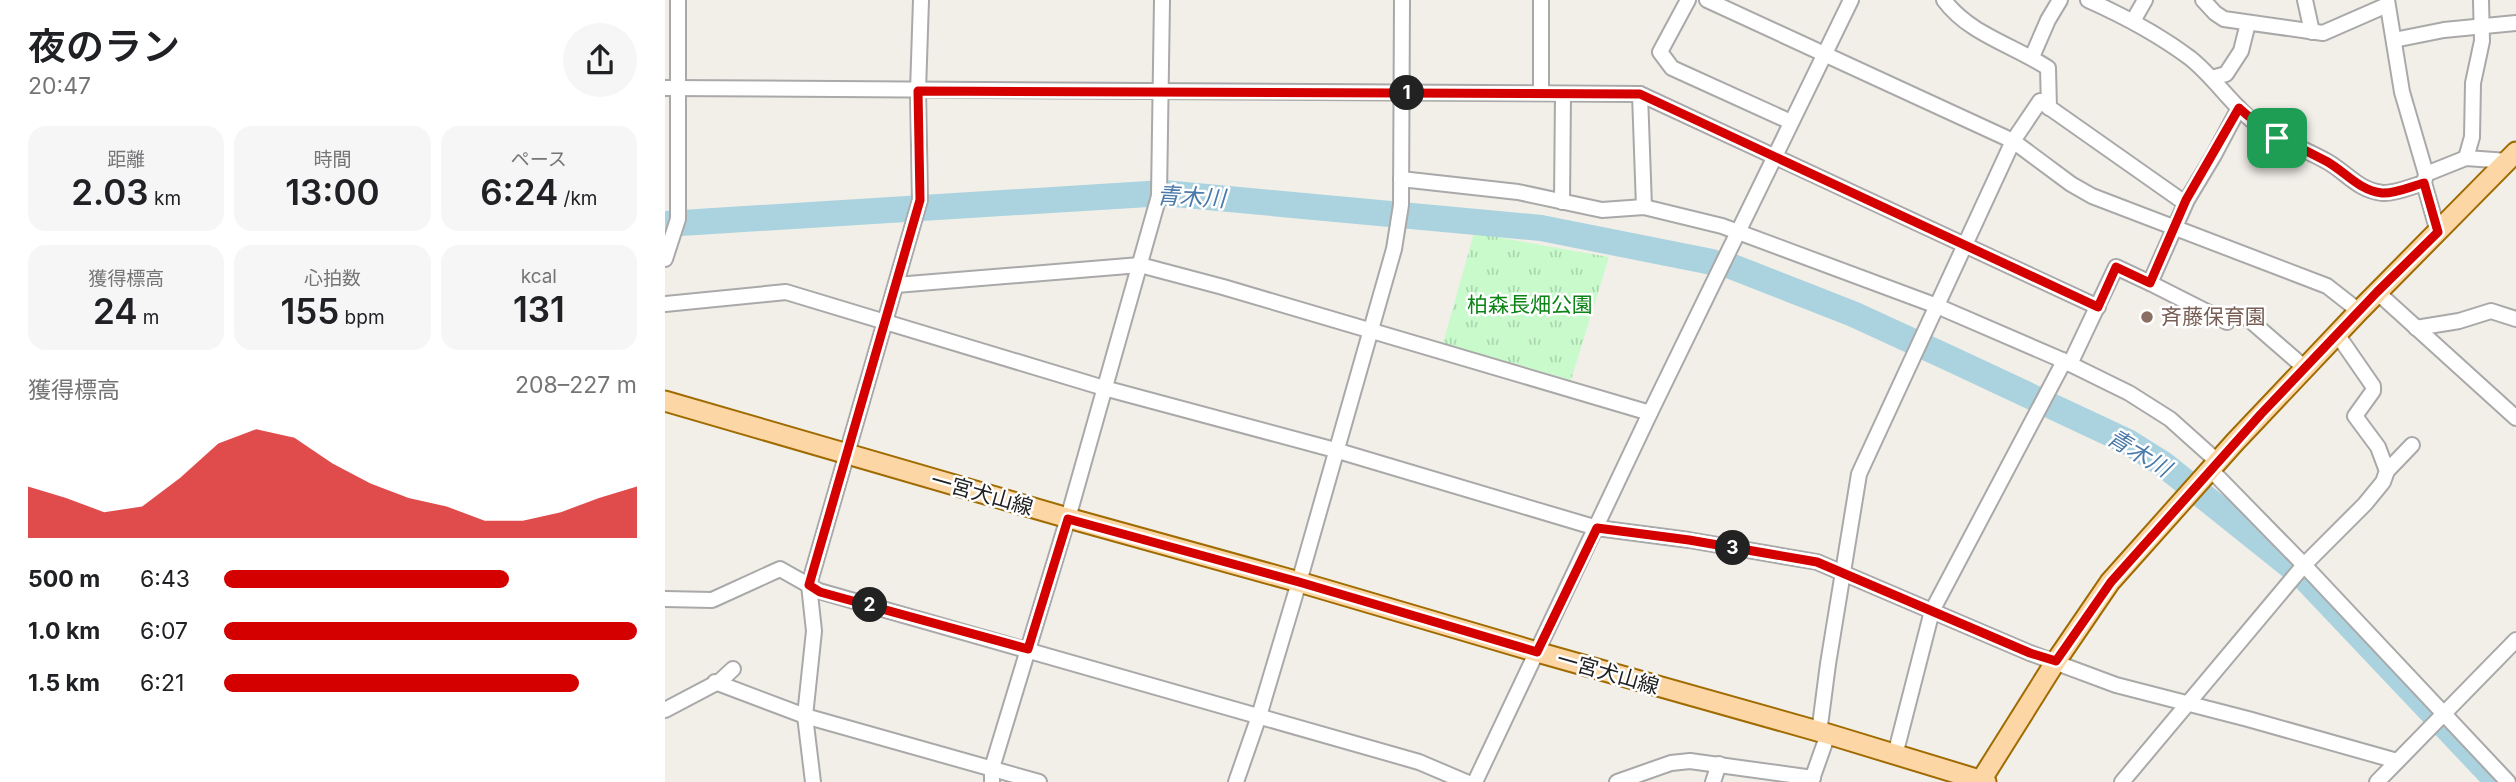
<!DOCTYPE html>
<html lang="ja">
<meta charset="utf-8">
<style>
:root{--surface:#fff;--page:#f6f6f6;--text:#202124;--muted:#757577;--accent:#d40000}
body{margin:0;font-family:Inter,"Noto Sans JP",sans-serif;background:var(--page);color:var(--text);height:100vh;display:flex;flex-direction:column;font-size:26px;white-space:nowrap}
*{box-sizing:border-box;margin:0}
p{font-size:23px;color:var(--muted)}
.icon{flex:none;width:38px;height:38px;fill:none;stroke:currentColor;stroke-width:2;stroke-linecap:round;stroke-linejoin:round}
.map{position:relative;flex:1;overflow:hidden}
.side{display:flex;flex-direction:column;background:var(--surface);width:665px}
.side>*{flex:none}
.pin{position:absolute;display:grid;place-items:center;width:60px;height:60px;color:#fff;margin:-30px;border-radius:14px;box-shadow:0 4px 10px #0006}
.km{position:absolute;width:35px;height:35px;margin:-18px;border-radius:50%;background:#222;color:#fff;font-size:19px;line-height:35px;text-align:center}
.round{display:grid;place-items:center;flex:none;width:74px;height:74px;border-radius:37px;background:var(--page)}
.headline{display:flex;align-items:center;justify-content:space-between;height:119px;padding:0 28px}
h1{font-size:38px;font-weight:600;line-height:52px}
.metrics{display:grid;grid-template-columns:repeat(3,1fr);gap:10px;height:119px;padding:7px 28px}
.metrics div{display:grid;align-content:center;border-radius:18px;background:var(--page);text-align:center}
.metrics b{font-size:35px;font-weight:600}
.metrics small{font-size:19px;font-weight:400}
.metrics p{font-size:19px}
.chart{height:196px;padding:14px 28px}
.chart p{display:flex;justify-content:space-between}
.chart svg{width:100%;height:126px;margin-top:7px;fill:var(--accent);opacity:.7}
ul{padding:0 28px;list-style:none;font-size:23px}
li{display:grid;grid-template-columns:112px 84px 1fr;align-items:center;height:52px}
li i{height:18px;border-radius:9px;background:var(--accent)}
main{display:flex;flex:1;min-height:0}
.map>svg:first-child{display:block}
.park{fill:url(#park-tufts)}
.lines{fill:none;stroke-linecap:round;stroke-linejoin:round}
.river{stroke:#aad3df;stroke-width:26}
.minor-casing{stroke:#a9a9a9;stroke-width:18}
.major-casing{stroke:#a06b00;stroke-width:23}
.minor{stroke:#fff;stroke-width:14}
.major{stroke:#fcd6a4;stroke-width:19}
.route-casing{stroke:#fff;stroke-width:14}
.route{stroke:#d40000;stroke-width:9}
.education-dot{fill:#8d6e63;stroke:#fff;stroke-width:2.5}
.labels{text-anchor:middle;stroke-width:5;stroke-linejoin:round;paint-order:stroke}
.park-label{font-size:21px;fill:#0c8416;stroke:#fff}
.education-label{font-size:21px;fill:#785e54;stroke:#fff;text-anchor:start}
.street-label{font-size:21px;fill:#222;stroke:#fff}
.water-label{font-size:23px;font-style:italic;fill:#4a7aab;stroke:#fff}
</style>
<main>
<section class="side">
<div class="headline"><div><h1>夜のラン</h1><p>20:47</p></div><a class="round"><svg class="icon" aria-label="share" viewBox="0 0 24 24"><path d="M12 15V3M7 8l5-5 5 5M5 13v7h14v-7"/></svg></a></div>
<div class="metrics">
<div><p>距離</p><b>2.03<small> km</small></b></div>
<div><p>時間</p><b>13:00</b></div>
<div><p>ペース</p><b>6:24<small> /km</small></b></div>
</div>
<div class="metrics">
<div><p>獲得標高</p><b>24<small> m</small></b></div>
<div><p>心拍数</p><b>155<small> bpm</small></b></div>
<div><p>kcal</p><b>131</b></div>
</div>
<div class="chart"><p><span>獲得標高</span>208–227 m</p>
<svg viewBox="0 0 160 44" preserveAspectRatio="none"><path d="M0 44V26L10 30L20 35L30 33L40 23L50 11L60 6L70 9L80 18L90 25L100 30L110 33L120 38L130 38L140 35L150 30L160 26V44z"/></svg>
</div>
<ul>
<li><b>500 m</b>6:43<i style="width:69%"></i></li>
<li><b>1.0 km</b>6:07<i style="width:100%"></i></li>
<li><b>1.5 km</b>6:21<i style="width:86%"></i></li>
</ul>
</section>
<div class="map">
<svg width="1851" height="782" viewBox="0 0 1851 782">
<defs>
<pattern id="park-tufts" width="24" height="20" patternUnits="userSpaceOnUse" patternTransform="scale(1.75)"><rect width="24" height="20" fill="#c8facc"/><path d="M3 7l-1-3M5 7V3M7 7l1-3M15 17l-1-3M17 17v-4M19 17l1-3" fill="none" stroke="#acd6af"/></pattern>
</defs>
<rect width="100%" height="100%" fill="#f2efe9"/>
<!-- park -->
<polygon class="park" points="809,233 944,257 906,380 778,343"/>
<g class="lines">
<!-- river -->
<g class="river">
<polyline points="0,224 499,193 876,228 1047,262"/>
<polyline points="1068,267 1188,314 1286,359 1463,442 1498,464 1638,576 1833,782"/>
</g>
<defs>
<g id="minor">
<polyline points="876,0 876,93"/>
<polyline points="1023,0 995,52 1007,68 1126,122"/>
<polyline points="1042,0 1348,141 1406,184 1427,196 1662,286 1694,311"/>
<path d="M 1279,0 C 1304,34 1348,45 1383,68 L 1384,108"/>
<path d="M 1423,0 C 1459,16 1493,34 1525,58 C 1549,77 1565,103 1589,122 C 1611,140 1639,148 1663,162 C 1682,173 1694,191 1718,193 C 1731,194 1747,186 1759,183"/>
<polyline points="1538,0 1550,13 1559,19 1658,33 1722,5"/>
<polyline points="1640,0 1647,32"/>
<polyline points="1722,0 1737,92 1761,174 1759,183 1773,232"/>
<polyline points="1468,21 1480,0"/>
<polyline points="1729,40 1779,30 1851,23"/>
<polyline points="1367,57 1383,20 1395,0"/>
<polyline points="1547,78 1561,74 1576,51 1583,23"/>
<polyline points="0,88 975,94 1433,307"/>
<polyline points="975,94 979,207"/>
<polyline points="1801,158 1807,137 1808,83 1817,41 1816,0"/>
<polyline points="1761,174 1801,158 1843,161"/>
<polyline points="736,179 853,192 937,210 979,207 1057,226 1272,306 1397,360"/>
<polyline points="897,202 898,94"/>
<polyline points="0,259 13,219 13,0"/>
<polyline points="1485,283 1562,322 1563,319 1579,315 1640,368"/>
<polyline points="231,285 475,265 558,287 985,413"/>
<polyline points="1712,292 1851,418"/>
<polyline points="0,304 121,292 439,388 670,450 932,528 1024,540 1152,562 1365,653 1451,685 1583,719 1732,761"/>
<polyline points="1751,328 1794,321 1826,311 1851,319"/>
<polyline points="1672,334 1708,386 1708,391 1690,416 1713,447 1722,471"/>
<polyline points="1405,364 1464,393 1505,419 1553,462"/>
<polyline points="1546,470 1639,565 1843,782"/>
<polyline points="0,599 47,600 115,569 154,591 754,762 801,782"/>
<polyline points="50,682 140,716 374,782"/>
<polyline points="0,710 55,681 68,669"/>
<polyline points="1154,733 1163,664 1194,474 1348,141 1375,101 1520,203"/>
<polyline points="1230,755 1267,611 1396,367 1397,360 1405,364 1451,267 1485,283 1522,200 1549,155 1574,108"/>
<polyline points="148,782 140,716 149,631 144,585 255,200 253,91 256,0"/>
<polyline points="327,782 327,768 403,518 494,196 497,0"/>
<polyline points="571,782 594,716 634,582 729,249 736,205 737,0"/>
<polyline points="810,782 985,413 1186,0"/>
<polyline points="952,782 1006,763 1025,761 1148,778"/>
<polyline points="1048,782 1054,764"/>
<polyline points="1146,782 1163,734"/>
<polyline points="1457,782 1639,565 1700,504 1718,482 1722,471 1747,445"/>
<polyline points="1712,782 1851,640"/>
</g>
<g id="major">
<polyline points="0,401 403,518 634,582 872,652 1163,734 1321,782"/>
<polyline points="1315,782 1391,661 1445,582 1570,442 1694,311 1851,152"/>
</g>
</defs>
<!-- minor casing -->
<use href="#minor" class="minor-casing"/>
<!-- major casing -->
<use href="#major" class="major-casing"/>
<!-- minor -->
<use href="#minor" class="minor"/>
<!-- major -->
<use href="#major" class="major"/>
</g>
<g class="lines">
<defs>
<path id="route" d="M 253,91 L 975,94 L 1433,307 L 1451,267 L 1485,283 L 1521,200 L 1574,108 C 1601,133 1629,144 1661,161 C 1681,172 1693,190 1717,193 C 1730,194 1747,186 1759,183 L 1773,232 L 1712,292 L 1596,414 L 1446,582 L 1391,661 L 1365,653 L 1152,562 L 1024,540 L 932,528 L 872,652 L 634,582 L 403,519 L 363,649 L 155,592 L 144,585 L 255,200 Z"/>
</defs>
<!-- route casing -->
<use href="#route" class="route-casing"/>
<!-- route -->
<use href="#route" class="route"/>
</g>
<!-- markers -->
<circle class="education-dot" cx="1482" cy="317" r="7"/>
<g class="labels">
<!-- park labels -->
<g class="park-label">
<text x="865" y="312">柏森長畑公園</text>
</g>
<!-- education labels -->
<g class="education-label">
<text x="1496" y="324">斉藤保育園</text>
</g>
<!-- street labels -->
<g class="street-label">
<text transform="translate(317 494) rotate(16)" y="7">一宮犬山線</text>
<text transform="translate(943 673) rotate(16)" y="7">一宮犬山線</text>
</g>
<!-- water labels -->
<g class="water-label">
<text transform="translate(526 197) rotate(3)" y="8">青木川</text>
<text transform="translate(1474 453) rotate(31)" y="8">青木川</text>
</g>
</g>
</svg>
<div class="pin" style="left:1612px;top:138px;background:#1e9e55"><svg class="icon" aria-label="arrive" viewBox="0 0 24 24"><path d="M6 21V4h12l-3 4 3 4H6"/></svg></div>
<b class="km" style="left:742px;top:93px">1</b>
<b class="km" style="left:205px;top:605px">2</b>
<b class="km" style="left:1068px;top:548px">3</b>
</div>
</main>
